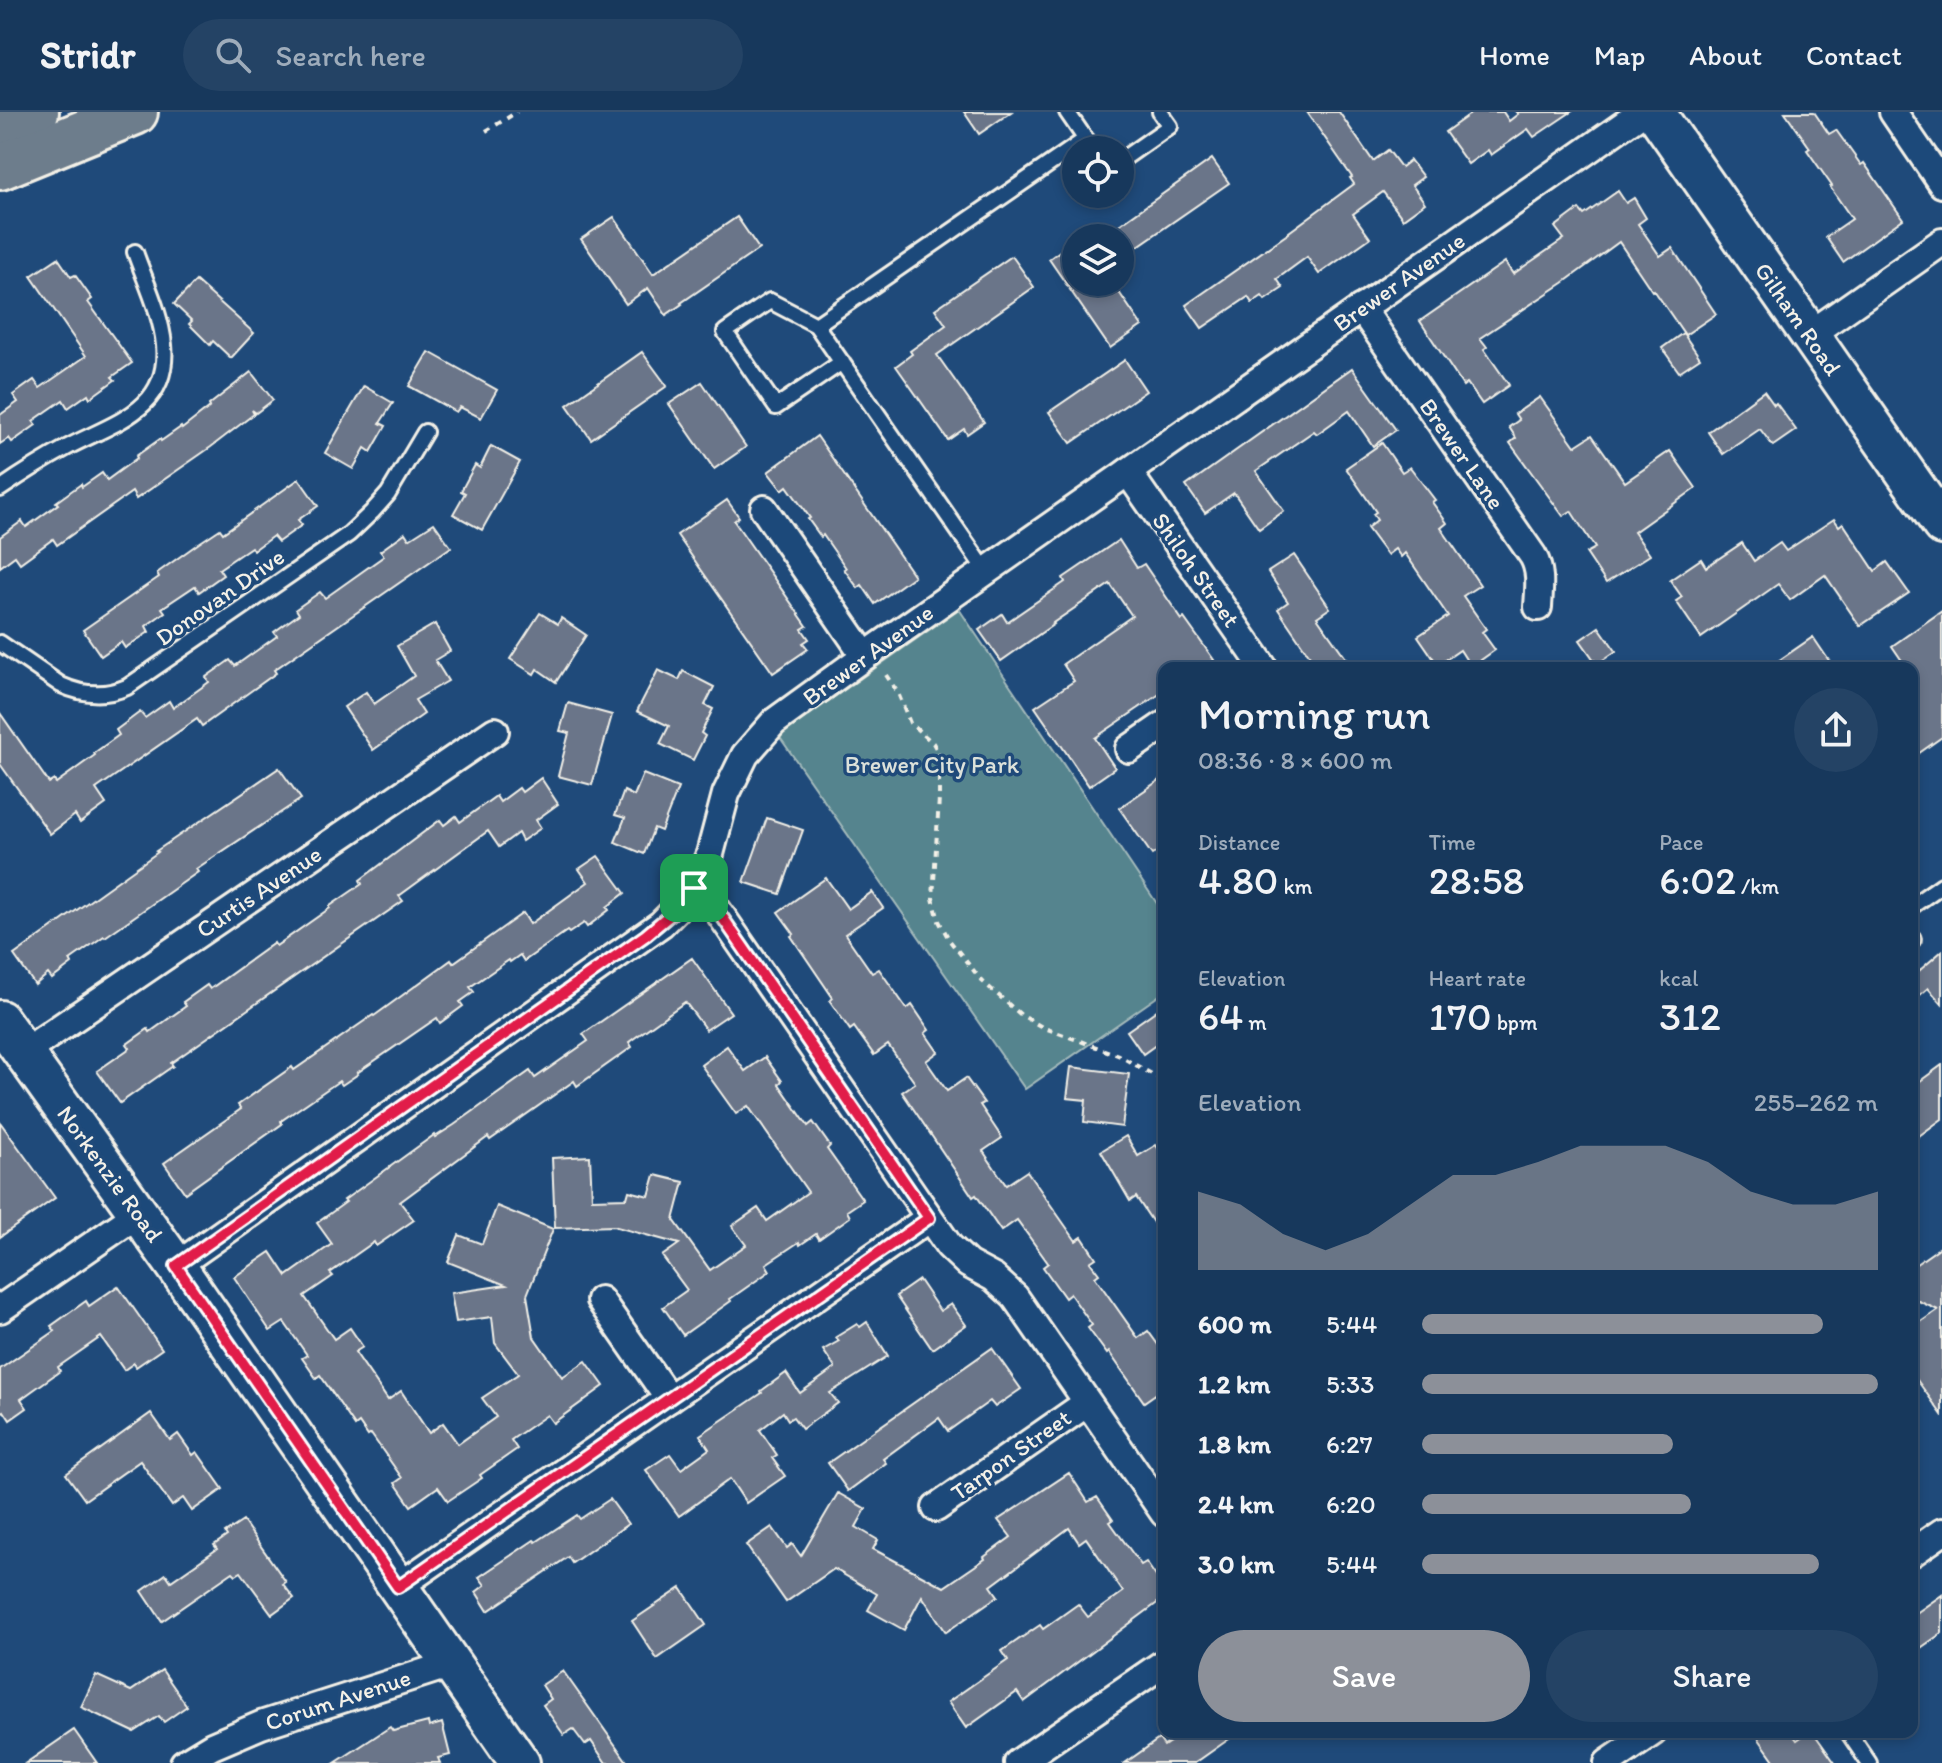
<!DOCTYPE html>
<meta charset="utf-8">
<style>
:root{--surface:#17385c;--page:#244365;--text:#f1f3f6;--muted:#9eacbb;--line:#365272;--accent:#8c9099}
body{margin:0;font-family:Itim,sans-serif;background:var(--page);color:var(--text);height:100vh;display:flex;flex-direction:column;font-size:30px;white-space:nowrap}
*{box-sizing:border-box;margin:0}
p{font-size:26px;color:var(--muted)}
.icon{flex:none;width:44px;height:44px;fill:none;stroke:currentColor;stroke-width:2;stroke-linecap:round;stroke-linejoin:round}
.map{position:relative;flex:1;overflow:hidden}
.details{position:absolute;left:1158px;top:550px;width:760px;height:1076px;display:flex;flex-direction:column;background:var(--surface);border-radius:16px;box-shadow:0 4px 12px #0003,0 0 0 2px var(--line)}
.details>*{flex:none}
.tools{position:absolute;left:1062px;top:24px;display:grid;gap:16px}
.tools a{display:grid;place-items:center;width:72px;height:72px;border-radius:50%;background:var(--surface);box-shadow:0 4px 12px #0003,0 0 0 2px var(--line);font-size:40px}
.pin{position:absolute;display:grid;place-items:center;width:68px;height:68px;color:#fff;margin:-34px;border-radius:16px;box-shadow:0 4px 12px #0006}
.round{display:grid;place-items:center;flex:none;width:84px;height:84px;border-radius:42px;background:var(--page)}
.head{display:flex;align-items:center;justify-content:space-between;height:136px;padding:0 40px}
h1{font-size:44px;font-weight:600;line-height:60px}
.figures{display:grid;grid-template-columns:repeat(3,1fr);gap:12px;height:136px;padding:8px 40px}
.figures div{display:grid;align-content:center}
.figures b{font-size:40px;font-weight:600}
.figures small{font-size:22px;font-weight:400}
.figures p{font-size:22px}
.chart{height:224px;padding:16px 40px}
.chart p{display:flex;justify-content:space-between}
.chart svg{width:100%;height:144px;margin-top:8px;fill:var(--accent);opacity:.7}
.primary-button{display:flex;gap:16px;margin-top:auto;padding:16px 40px}
.primary-button a{flex:1;height:92px;border-radius:48px;background:var(--accent);color:#fff;font-size:32px;font-weight:600;line-height:92px;text-align:center}
.primary-button a+a{background:var(--page);color:var(--text)}
ul{padding:0 40px;list-style:none;font-size:26px}
li{display:grid;grid-template-columns:128px 96px 1fr;align-items:center;height:60px}
li i{height:20px;border-radius:10px;background:var(--accent)}
header{display:flex;align-items:center;gap:48px;box-sizing:border-box;height:112px;padding:0 40px;background:var(--surface);border-bottom:2px solid var(--line)}
header strong{font-size:38px}
nav{display:flex;gap:44px;margin-inline-start:auto;font-size:28px}
.search{width:560px;height:72px;background:var(--page);display:flex;align-items:center;gap:20px;box-sizing:border-box;padding:0 28px;border-radius:44px;color:var(--muted);font-size:30px}
.map>svg:first-child{display:block}
.green{fill:#54848e;stroke:#a4babb;stroke-width:2}
.building{fill:#6a7489;stroke:#f4f1e8;stroke-width:2}
.lines{fill:none;stroke-linecap:round;stroke-linejoin:round}
.lane-casing{stroke:#f4f1e8;stroke-width:20}
.street-casing{stroke:#f4f1e8;stroke-width:32}
.secondary-casing{stroke:#f4f1e8;stroke-width:44}
.highway-casing{stroke:#f4f1e8;stroke-width:50}
.path{stroke:#f4f1e8;stroke-width:4;stroke-dasharray:6 6;stroke-linecap:butt}
.lane{stroke:#1f4a7a;stroke-width:14}
.street{stroke:#1f4a7a;stroke-width:26}
.secondary{stroke:#1f4a7a;stroke-width:38}
.highway{stroke:#6d7d8c;stroke-width:44}
.route-casing{stroke:#fff;stroke-width:16}
.route{stroke:#e11d48;stroke-width:10}
.labels{text-anchor:middle;stroke-width:7;stroke-linejoin:round;paint-order:stroke}
.street-label{font-size:24px;fill:#f4f1e8;stroke:#1f4a7a}
.park-label{font-size:24px;fill:#dce1da;stroke:#1f4a7a}
</style>
<header>
<strong>Stridr</strong>
<div class="search"><svg class="icon" aria-label="search" viewBox="0 0 24 24"><circle cx="10" cy="10" r="6"/><path d="M15 15l6 6"/></svg>Search here</div>
<nav><a>Home</a><a>Map</a><a>About</a><a>Contact</a></nav>
</header>
<div class="map">
<svg width="1942" height="1651" viewBox="0 0 1942 1651">
<rect width="100%" height="100%" fill="#1f4a7a"/>
<filter id="ink" filterUnits="userSpaceOnUse"><feTurbulence type="fractalNoise" baseFrequency=".0125" numOctaves="2"/><feDisplacementMap in="SourceGraphic" scale="16" xChannelSelector="R" yChannelSelector="G"/><feConvolveMatrix kernelMatrix="1 2 1 2 8 2 1 2 1" color-interpolation-filters="sRGB"/></filter>
<g filter="url(#ink)">
<!-- green -->
<polygon class="green" points="959,497 1164,802 1164,880 1025,977 779,624"/>
<!-- building -->
<g class="building">
<polygon points="964,0 1011,0 979,22"/>
<polygon points="1307,0 1339,0 1373,49 1388,38 1401,55 1410,48 1423,65 1412,73 1425,91 1403,107 1383,80 1353,102 1370,126 1319,162 1307,145 1277,167 1283,176 1265,188 1262,184 1252,191 1248,185 1202,216 1186,193 1289,121 1289,120 1354,72 1350,66 1352,65"/>
<polygon points="1473,0 1503,0 1509,9 1518,2 1516,0 1571,0 1534,25 1528,17 1491,43 1488,38 1468,52 1445,20"/>
<polygon points="1785,0 1814,0 1829,22 1836,18 1861,53 1864,51 1903,107 1843,150 1826,125 1852,107 1830,75 1832,74 1807,38 1810,36"/>
<polygon points="1212,47 1229,71 1128,141 1120,129 1120,126 1118,126 1112,118"/>
<polygon points="1618,79 1626,91 1634,86 1646,106 1638,112 1660,144 1672,136 1716,202 1685,223 1654,178 1652,179 1619,130 1563,171 1480,226 1487,235 1484,237 1509,273 1482,292 1467,271 1463,274 1420,209 1505,150 1513,162 1564,127 1555,115 1579,97 1584,103"/>
<polygon points="614,105 653,162 737,105 759,137 681,191 682,192 666,203 648,176 626,192 581,127"/>
<polygon points="1076,133 1076,170 1112,170 1142,214 1110,236 1049,147 1064,136 1066,139"/>
<polygon points="1012,144 1034,175 937,243 984,310 967,322 964,317 948,328 896,254 912,242 910,239 946,213 935,197"/>
<polygon points="58,146 71,165 75,163 92,187 88,190 132,251 112,265 115,268 90,286 88,282 68,296 63,288 33,309 36,313 12,330 9,326 0,332 0,303 18,290 13,283 34,268 40,276 86,244 31,164"/>
<polygon points="196,169 254,221 231,246 213,229 210,233 189,212 192,209 174,192"/>
<polygon points="1683,221 1700,246 1679,260 1662,236"/>
<polygon points="429,240 497,278 481,306 460,295 456,300 409,274"/>
<polygon points="642,240 667,274 591,327 567,293"/>
<polygon points="1125,248 1146,279 1071,331 1049,300"/>
<polygon points="1352,256 1396,318 1373,334 1349,299 1317,322 1314,319 1256,359 1284,399 1259,417 1234,381 1205,401 1186,374"/>
<polygon points="251,260 273,288 256,301 252,298 254,302 211,335 136,387 132,380 57,433 53,427 20,451 15,444 0,455 0,425 22,409 26,415 58,392 56,390 81,372 82,375 102,361 107,368 137,346 136,344 160,327 161,329 181,315 182,317 210,295 209,293"/>
<polygon points="702,270 746,335 714,357 669,292"/>
<polygon points="364,274 393,291 380,311 386,314 371,340 365,336 353,357 325,341"/>
<polygon points="1764,279 1774,293 1776,291 1796,318 1773,334 1760,317 1723,342 1708,320"/>
<polygon points="1540,285 1575,334 1592,323 1625,370 1670,339 1696,376 1634,420 1650,443 1606,471 1586,441 1595,436 1571,399 1563,404 1510,331 1516,326 1509,315 1519,308 1515,302"/>
<polygon points="817,324 914,464 875,492 862,473 858,476 844,457 846,456 823,423 821,425 808,407 810,406 787,374 782,378 768,360"/>
<polygon points="1382,331 1402,360 1410,355 1435,388 1432,390 1447,411 1441,416 1480,473 1463,484 1486,517 1482,520 1495,538 1471,555 1460,538 1438,553 1418,524 1448,504 1405,441 1401,445 1395,437 1387,443 1367,416 1377,408 1373,402 1376,400 1346,356"/>
<polygon points="491,334 520,350 482,418 453,402 465,381 461,379 475,353 480,356"/>
<polygon points="299,367 318,394 298,408 302,413 278,430 273,424 254,438 251,435 219,457 223,463 199,480 195,474 162,496 165,500 146,514 149,520 125,536 121,530 101,544 83,518 159,465 157,461 199,431 220,417 223,421"/>
<polygon points="727,388 739,405 734,409 807,514 802,517 809,527 803,531 808,537 773,561 677,423"/>
<polygon points="1834,407 1839,414 1843,411 1875,459 1887,450 1909,481 1860,514 1825,463 1790,488 1778,472 1701,526 1676,489 1682,485 1670,468 1701,447 1706,455 1742,431 1754,449 1780,431 1786,439"/>
<polygon points="434,411 451,435 274,558 276,561 202,614 197,607 96,677 106,692 80,711 75,703 50,722 0,652 0,601 49,671 54,668 56,671 95,643 94,641 119,623 116,618 140,600 145,606 169,589 173,596 209,570 206,565 230,548 235,554 277,524 274,520 299,502 296,497 320,480 325,486 384,444 380,439 405,421 409,427"/>
<polygon points="1119,428 1137,456 1144,452 1182,508 1184,506 1214,548 1201,556 1164,556 1164,579 1095,626 1115,656 1089,674 1035,595 1074,569 1063,552 1132,504 1110,472 1053,511 1054,512 1001,549 979,518 1002,502 1007,510 1065,470 1063,466"/>
<polygon points="1294,443 1330,496 1317,505 1353,556 1318,556 1278,497 1288,490 1268,460"/>
<polygon points="1942,499 1942,625 1912,646 1912,556 1907,556 1892,534"/>
<polygon points="540,501 558,512 561,506 586,523 556,570 537,557 534,562 510,547"/>
<polygon points="435,512 450,539 435,548 448,569 415,588 424,602 373,638 344,595 366,580 374,592 414,564 397,534"/>
<polygon points="1599,515 1616,539 1597,552 1580,528"/>
<polygon points="1813,525 1834,556 1768,556"/>
<polygon points="658,558 679,568 683,559 714,575 705,593 713,597 701,621 705,624 693,648 660,632 669,614 637,599"/>
<polygon points="568,591 612,603 592,673 558,664 569,621 560,619"/>
<polygon points="279,656 301,687 196,757 198,760 105,825 104,824 70,848 72,852 52,867 48,862 35,873 14,843 158,740 156,739"/>
<polygon points="643,662 678,676 661,719 654,716 644,742 615,730 625,706 615,703 624,679 634,684"/>
<polygon points="1164,665 1164,735 1152,743 1119,696"/>
<polygon points="541,666 558,692 536,708 541,716 522,729 518,721 499,735 488,719 399,784 403,789 171,951 173,954 120,991 97,959 130,936 127,932 148,917 150,920 186,894 183,890 207,873 210,877 274,831 276,834 330,796 330,794 362,772 360,768 440,708 444,713 456,704 460,710 496,684 500,690 519,676 522,680"/>
<polygon points="767,706 803,718 780,782 744,770"/>
<polygon points="598,744 625,781 607,795 609,798 587,815 584,811 569,821 567,819 524,849 520,843 510,850 509,848 470,875 474,880 460,890 463,894 440,911 437,906 357,961 358,962 342,973 339,969 281,1009 282,1012 185,1081 164,1051 241,997 238,993 292,955 294,958 373,903 374,904 451,848 453,851 523,801 530,812 588,770 579,757"/>
<polygon points="826,766 848,797 872,780 883,796 845,822 872,861 879,857 907,897 912,893 929,918 925,921 938,940 926,949 947,979 966,966 984,991 980,993 1002,1026 983,1039 1006,1073 1027,1059 1076,1129 1082,1125 1096,1146 1090,1150 1099,1162 1095,1165 1138,1226 1148,1219 1164,1241 1164,1276 1144,1290 1109,1240 1107,1242 1088,1216 1092,1213 1070,1182 1065,1186 1043,1155 1048,1151 1017,1108 1001,1119 976,1083 973,1085 902,980 915,971 888,933 874,943 854,915 850,918 830,889 833,886 791,824 794,822 778,800"/>
<polygon points="1942,839 1942,892 1928,876 1920,883 1912,874 1912,865"/>
<polygon points="692,846 731,901 706,918 685,890 629,930 632,935 577,974 574,969 490,1028 488,1025 400,1090 414,1108 376,1134 374,1130 330,1161 333,1164 304,1184 334,1227 350,1216 363,1235 355,1240 388,1288 401,1279 429,1321 443,1311 458,1332 496,1305 482,1286 518,1262 495,1231 492,1205 456,1210 451,1181 506,1173 448,1150 459,1123 482,1132 497,1094 553,1117 527,1183 534,1225 562,1265 586,1249 604,1274 553,1311 547,1303 511,1328 517,1337 480,1363 482,1366 448,1389 438,1375 411,1394 395,1371 402,1366 371,1322 368,1324 359,1311 355,1314 320,1263 316,1266 302,1246 307,1243 284,1210 270,1219 234,1165 271,1140 287,1164 332,1132 317,1111 346,1090 344,1088 434,1023 435,1025 454,1013 530,959 535,966 588,929 583,922"/>
<polygon points="1164,893 1164,927 1143,942 1127,919"/>
<polygon points="727,934 745,959 765,945 782,969 779,972 808,1014 813,1010 830,1034 827,1037 863,1088 847,1099 850,1105 819,1127 816,1122 800,1133 799,1130 766,1152 770,1159 730,1187 731,1189 683,1223 663,1195 687,1178 662,1144 679,1132 613,1114 555,1116 552,1046 590,1044 592,1087 627,1086 629,1079 649,1084 655,1063 684,1070 674,1108 710,1158 746,1133 732,1114 758,1096 767,1109 808,1080 748,994 736,1002 701,953"/>
<polygon points="1942,953 1942,1007 1912,1029 1912,975"/>
<polygon points="1071,955 1129,962 1122,1015 1084,1010 1086,988 1067,986"/>
<polygon points="0,1010 55,1086 0,1125"/>
<polygon points="1126,1024 1138,1044 1156,1033 1164,1046 1164,1127 1136,1085 1130,1089 1101,1039"/>
<polygon points="1942,1134 1942,1303 1912,1261 1912,1216 1938,1198 1912,1186 1912,1155"/>
<polygon points="919,1168 940,1199 951,1192 966,1213 932,1237 896,1184"/>
<polygon points="118,1174 162,1237 136,1255 134,1251 124,1258 101,1225 58,1255 60,1259 21,1287 27,1296 10,1308 4,1299 0,1302 0,1257 55,1219 51,1214 86,1189 89,1194"/>
<polygon points="867,1210 888,1244 830,1281 838,1291 802,1317 793,1305 788,1308 783,1300 760,1318 777,1343 772,1346 785,1364 746,1391 730,1367 679,1404 646,1358 670,1342 681,1357 709,1337 700,1323 762,1281 761,1279 786,1261 800,1281 835,1256 823,1238 839,1229 836,1225 857,1212 860,1215"/>
<polygon points="992,1236 1021,1277 995,1295 990,1289 948,1319 939,1306 883,1347 886,1351 848,1379 828,1351"/>
<polygon points="151,1301 170,1328 178,1322 193,1343 197,1340 223,1377 192,1399 183,1386 172,1394 140,1349 85,1388 66,1362"/>
<polygon points="1069,1361 1088,1390 1097,1385 1113,1408 1110,1410 1141,1453 1146,1450 1164,1476 1164,1486 1024,1590 1017,1580 966,1616 948,1590 1008,1548 1002,1539 1040,1513 1043,1517 1078,1492 1088,1505 1123,1480 1086,1426 1079,1431 1069,1416 991,1474 998,1484 946,1520 922,1484 904,1518 868,1498 877,1482 834,1457 786,1490 746,1433 772,1415 787,1436 792,1432 801,1444 838,1381 866,1397 856,1415 878,1428 873,1437 944,1475 985,1447 984,1445 1011,1425 998,1408"/>
<polygon points="610,1387 628,1412 572,1451 568,1445 488,1499 476,1480 485,1473 479,1465 534,1428 536,1430 577,1403 580,1407"/>
<polygon points="243,1409 286,1470 283,1472 294,1486 272,1502 241,1460 236,1463 233,1460 162,1509 142,1479 166,1462 171,1469 217,1437 214,1433 227,1424 225,1421"/>
<polygon points="681,1476 706,1513 657,1547 632,1509"/>
<polygon points="1942,1483 1942,1521 1912,1542 1912,1504"/>
<polygon points="162,1558 187,1594 164,1610 159,1604 134,1620 81,1595 96,1563 131,1579"/>
<polygon points="563,1559 628,1651 606,1651 591,1629 585,1633 573,1617 564,1623 543,1593 551,1587 542,1573"/>
<polygon points="428,1610 429,1615 442,1611 450,1643 438,1646 440,1651 335,1651 390,1615 393,1619"/>
<polygon points="74,1618 97,1651 26,1651"/>
<polygon points="1185,1620 1239,1620 1195,1651 1125,1651 1159,1627 1164,1634"/>
<polygon points="1754,1620 1791,1620 1797,1628 1808,1620 1813,1620 1835,1651 1776,1651"/>
</g>
<g class="lines">
<defs>
<g id="lane">
<polyline points="1067,0 1093,38"/>
<polyline points="1120,49 1170,14 1160,0"/>
<polyline points="816,213 1086,27"/>
<polyline points="842,250 776,295 725,220 770,189 816,213 986,459"/>
<path d="M 0,377 C 22,362 44,348 68,335 C 113,311 170,298 164,233 C 161,201 145,169 135,140"/>
<path d="M 0,531 L 61,573 C 83,583 104,585 127,575 L 349,422 L 372,400 L 388,382 L 425,320"/>
<polyline points="1912,794 1942,773"/>
<polyline points="1912,825 1913,827"/>
<polyline points="1848,1620 1869,1651"/>
</g>
<g id="street">
<polyline points="1893,0 1942,72"/>
<path d="M 1361,196 L 1533,444 C 1542,460 1539,477 1538,495"/>
<polyline points="1809,223 1942,130"/>
<polyline points="1128,360 1264,556"/>
<polyline points="764,397 865,544"/>
<polyline points="1129,637 1164,613"/>
<polyline points="694,776 705,783 716,796 949,1134 968,1152 994,1166 1015,1185 1164,1401"/>
<polyline points="23,941 495,619"/>
<polyline points="176,1154 661,812 686,787 701,763 710,742 726,682 745,643 774,610 865,544 1642,0"/>
<polyline points="600,1188 669,1287"/>
<polyline points="0,1197 139,1101"/>
<polyline points="936,1396 1087,1291"/>
<polyline points="1912,1441 1942,1420"/>
<polyline points="398,1475 929,1106"/>
<polyline points="184,1651 212,1634 261,1613 451,1552"/>
<polyline points="1018,1651 1164,1551"/>
<polyline points="1608,1651 1653,1620"/>
</g>
<g id="secondary">
<polyline points="1655,0 1942,413"/>
<polyline points="0,908 176,1154 520,1651"/>
</g>
<g id="highway">
<polyline points="0,14 36,0"/>
<polyline points="0,55 135,0"/>
</g>
</defs>
<!-- lane casing -->
<use href="#lane" class="lane-casing"/>
<!-- street casing -->
<use href="#street" class="street-casing"/>
<!-- secondary casing -->
<use href="#secondary" class="secondary-casing"/>
<!-- highway casing -->
<use href="#highway" class="highway-casing"/>
<!-- path -->
<g class="path">
<polyline points="486,19 517,0"/>
<polyline points="886,563 898,581 910,611 933,631 939,642 939,686 933,786 939,809 950,829 982,869 1021,903 1042,915 1118,943 1164,969"/>
</g>
<!-- lane -->
<use href="#lane" class="lane"/>
<!-- street -->
<use href="#street" class="street"/>
<!-- secondary -->
<use href="#secondary" class="secondary"/>
<!-- highway -->
<use href="#highway" class="highway"/>
</g>
</g>
<g class="lines" filter="url(#ink)">
<defs>
<polygon id="route" points="694,776 705,783 716,796 929,1106 398,1475 176,1154 646,823 677,797"/>
</defs>
<!-- route casing -->
<use href="#route" class="route-casing"/>
<!-- route -->
<use href="#route" class="route"/>
</g>
<g class="labels">
<!-- street labels -->
<g class="street-label">
<text transform="translate(1399 170) rotate(-35)" y="8">Brewer Avenue</text>
<text transform="translate(1798 207) rotate(55)" y="8">Gilham Road</text>
<text transform="translate(1462 342) rotate(55)" y="8">Brewer Lane</text>
<text transform="translate(1196 458) rotate(55)" y="8">Shiloh Street</text>
<text transform="translate(220 485) rotate(-35)" y="8">Donovan Drive</text>
<text transform="translate(868 543) rotate(-36)" y="8">Brewer Avenue</text>
<text transform="translate(259 780) rotate(-34)" y="8">Curtis Avenue</text>
<text transform="translate(110 1062) rotate(54)" y="8">Norkenzie Road</text>
<text transform="translate(1011 1343) rotate(-35)" y="8">Tarpon Street</text>
<text transform="translate(338 1588) rotate(-18)" y="8">Corum Avenue</text>
</g>
<!-- park labels -->
<g class="park-label">
<text x="932" y="661">Brewer City Park</text>
</g>
</g>
</svg>
<div class="tools">
<a><svg class="icon" aria-label="locate" viewBox="0 0 24 24"><circle cx="12" cy="12" r="6"/><path d="M12 2v4M12 18v4M2 12h4M18 12h4"/></svg></a>
<a><svg class="icon" aria-label="layers" viewBox="0 0 24 24"><path d="M12 4l9 5-9 5-9-5zM3 14l9 5 9-5"/></svg></a>
</div>
<div class="pin" style="left:694px;top:776px;background:#1e9e55"><svg class="icon" aria-label="arrive" viewBox="0 0 24 24"><path d="M6 21V4h12l-3 4 3 4H6"/></svg></div>
<section class="details">
<div class="head"><div><h1>Morning run</h1><p>08:36 · 8 × 600 m</p></div><a class="round"><svg class="icon" aria-label="share" viewBox="0 0 24 24"><path d="M12 15V3M7 8l5-5 5 5M5 13v7h14v-7"/></svg></a></div>
<div class="figures">
<div><p>Distance</p><b>4.80<small> km</small></b></div>
<div><p>Time</p><b>28:58</b></div>
<div><p>Pace</p><b>6:02<small> /km</small></b></div>
</div>
<div class="figures">
<div><p>Elevation</p><b>64<small> m</small></b></div>
<div><p>Heart rate</p><b>170<small> bpm</small></b></div>
<div><p>kcal</p><b>312</b></div>
</div>
<div class="chart"><p><span>Elevation</span>255–262 m</p>
<svg viewBox="0 0 160 44" preserveAspectRatio="none"><path d="M0 44V20L10 24L20 33L30 38L40 33L50 24L60 15L70 15L80 11L90 6L100 6L110 6L120 11L130 20L140 24L150 24L160 20V44z"/></svg>
</div>
<ul>
<li><b>600 m</b>5:44<i style="width:88%"></i></li>
<li><b>1.2 km</b>5:33<i style="width:100%"></i></li>
<li><b>1.8 km</b>6:27<i style="width:55%"></i></li>
<li><b>2.4 km</b>6:20<i style="width:59%"></i></li>
<li><b>3.0 km</b>5:44<i style="width:87%"></i></li>
</ul>
<div class="primary-button"><a>Save</a><a>Share</a></div>
</section>
</div>
